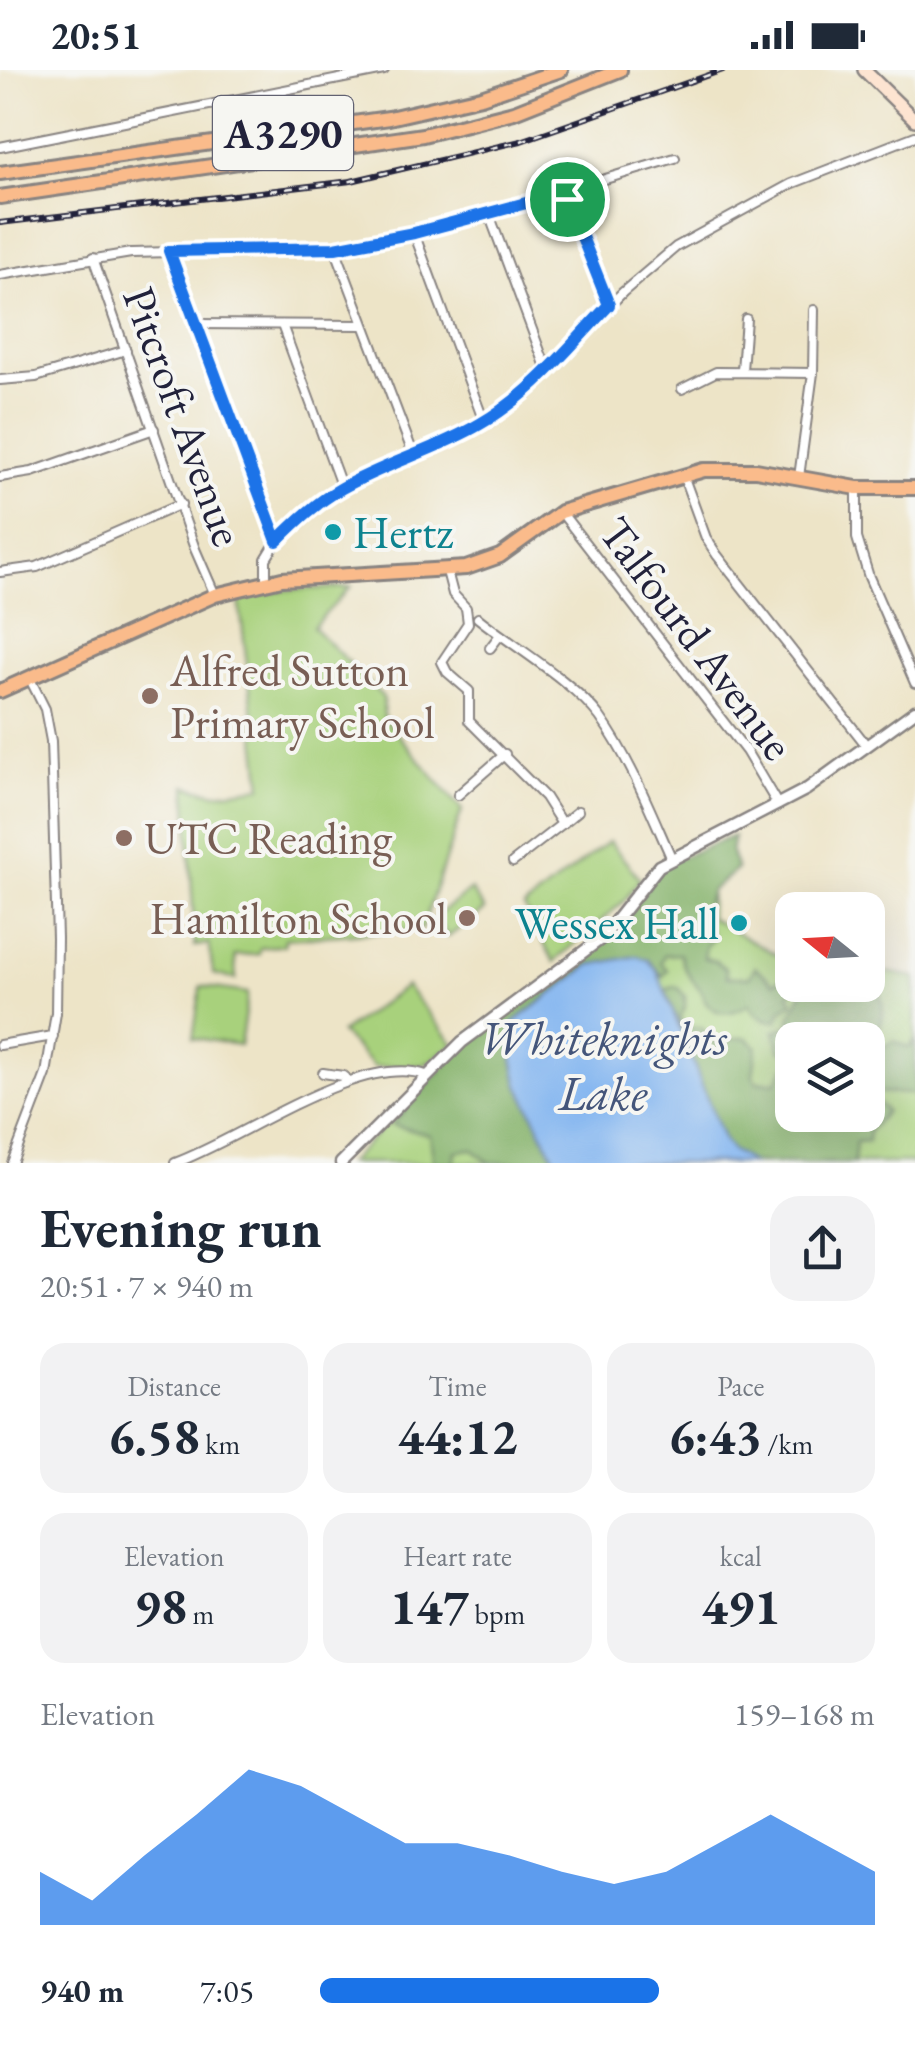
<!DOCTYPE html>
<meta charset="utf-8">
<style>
:root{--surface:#fff;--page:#f2f2f3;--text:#1f2937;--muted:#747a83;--accent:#1a73e8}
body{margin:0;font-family:"EB Garamond",serif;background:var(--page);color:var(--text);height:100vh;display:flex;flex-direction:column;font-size:38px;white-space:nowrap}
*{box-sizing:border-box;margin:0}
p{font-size:32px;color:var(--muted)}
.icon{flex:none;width:55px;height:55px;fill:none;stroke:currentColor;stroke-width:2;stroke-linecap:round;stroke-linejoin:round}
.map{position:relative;height:1093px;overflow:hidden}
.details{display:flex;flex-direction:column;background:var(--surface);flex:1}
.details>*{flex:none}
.needle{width:65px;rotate:288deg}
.controls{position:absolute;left:775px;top:822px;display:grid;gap:20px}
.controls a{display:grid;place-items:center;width:110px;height:110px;border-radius:20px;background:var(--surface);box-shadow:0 10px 40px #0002;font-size:50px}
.pin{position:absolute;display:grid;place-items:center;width:85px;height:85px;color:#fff;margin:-42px;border:5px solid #fff;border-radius:50%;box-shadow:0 2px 10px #0007}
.round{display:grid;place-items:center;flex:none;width:105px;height:105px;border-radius:30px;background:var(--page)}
.overview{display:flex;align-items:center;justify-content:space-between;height:170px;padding:0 40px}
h1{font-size:55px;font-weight:700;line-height:75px}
.figures{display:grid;grid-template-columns:repeat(3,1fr);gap:15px;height:170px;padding:10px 40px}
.figures div{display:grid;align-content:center;border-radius:25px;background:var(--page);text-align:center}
.figures b{font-size:50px;font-weight:700}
.figures small{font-size:28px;font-weight:400}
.figures p{font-size:28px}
.chart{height:280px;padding:20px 40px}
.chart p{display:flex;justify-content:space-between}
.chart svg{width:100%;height:180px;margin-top:10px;fill:var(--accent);opacity:.7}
ul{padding:0 40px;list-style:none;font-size:32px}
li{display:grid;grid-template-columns:160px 120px 1fr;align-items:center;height:75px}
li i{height:25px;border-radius:12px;background:var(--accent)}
.status{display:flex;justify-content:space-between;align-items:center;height:70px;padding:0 50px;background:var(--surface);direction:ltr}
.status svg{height:28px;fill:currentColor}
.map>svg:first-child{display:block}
.green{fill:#a8d17c;stroke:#657a5c;stroke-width:2.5;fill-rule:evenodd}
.forest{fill:#86b36c;stroke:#546a54;stroke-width:2.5}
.water{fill:#83b5f0;stroke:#526c96;stroke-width:2.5}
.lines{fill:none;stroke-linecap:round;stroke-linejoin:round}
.minor-casing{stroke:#888381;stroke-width:12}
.tertiary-casing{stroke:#888381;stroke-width:15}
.secondary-casing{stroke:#888381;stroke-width:16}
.primary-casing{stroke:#888381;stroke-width:18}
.minor{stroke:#fff;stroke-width:8}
.tertiary{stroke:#fff;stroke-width:10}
.secondary{stroke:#fde4d1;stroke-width:11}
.primary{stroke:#fabb8b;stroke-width:12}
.rail-casing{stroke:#22223b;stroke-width:6}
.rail{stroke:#f6f6f2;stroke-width:2.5;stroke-dasharray:8;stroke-linecap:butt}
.route-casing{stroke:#fff;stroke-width:20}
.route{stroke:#1a73e8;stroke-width:12}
.culture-dot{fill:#0f9aa8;stroke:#f6f6f2;stroke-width:4}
.education-dot{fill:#8d6e63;stroke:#f6f6f2;stroke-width:4}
.labels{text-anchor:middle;stroke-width:8;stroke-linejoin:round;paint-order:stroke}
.shield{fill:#f6f6f2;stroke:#626272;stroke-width:2.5}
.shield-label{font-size:42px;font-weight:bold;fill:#22223b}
.street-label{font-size:45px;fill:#22223b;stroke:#f6f6f2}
.culture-label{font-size:45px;fill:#0d838f;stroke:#f6f6f2;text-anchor:start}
.education-label{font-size:45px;fill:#785e54;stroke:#f6f6f2;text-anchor:start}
.water-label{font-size:48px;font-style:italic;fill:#44557a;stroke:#f6f6f2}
</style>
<div class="status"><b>20:51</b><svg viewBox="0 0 49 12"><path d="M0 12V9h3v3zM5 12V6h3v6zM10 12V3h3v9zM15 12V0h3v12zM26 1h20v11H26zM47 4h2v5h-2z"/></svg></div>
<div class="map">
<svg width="915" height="1093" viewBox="0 0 915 1093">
<rect width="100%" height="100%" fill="#f6f6f2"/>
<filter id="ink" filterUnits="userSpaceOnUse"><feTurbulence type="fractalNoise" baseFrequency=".01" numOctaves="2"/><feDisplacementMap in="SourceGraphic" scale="20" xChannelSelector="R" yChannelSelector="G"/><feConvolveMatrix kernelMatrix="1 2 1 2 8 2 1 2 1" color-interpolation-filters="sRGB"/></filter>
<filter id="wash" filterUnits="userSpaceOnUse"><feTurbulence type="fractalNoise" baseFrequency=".0048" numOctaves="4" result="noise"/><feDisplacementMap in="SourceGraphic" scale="40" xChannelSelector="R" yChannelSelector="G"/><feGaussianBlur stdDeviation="2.25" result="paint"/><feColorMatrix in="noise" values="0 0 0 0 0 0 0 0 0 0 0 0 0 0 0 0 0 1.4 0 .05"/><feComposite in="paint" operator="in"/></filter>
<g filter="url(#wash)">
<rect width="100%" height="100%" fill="#ede4c7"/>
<!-- green -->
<g class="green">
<polygon points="351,517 313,557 383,627 384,648 462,740 422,859 285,869 284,875 260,878 259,884 235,886 236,909 213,904 209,874 195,876 186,716 216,723 262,717 239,529 283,520"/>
<polygon points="609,771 640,809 624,831 554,892 524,837"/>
<path d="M 712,775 L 710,848 L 792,893 L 792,915 L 868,915 L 868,899 L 915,907 L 915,1093 L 348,1093 L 427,1012 L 614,863 L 650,813 ZM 792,970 L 868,970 L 868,1045 L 792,1045 Z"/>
<polygon points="471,820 485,840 448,867 434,847"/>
<polygon points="201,916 248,923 240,975 193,968"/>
<polygon points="406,916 454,974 424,995 374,997 341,963"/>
</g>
<!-- forest -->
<g class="forest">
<path d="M 734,766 L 731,783 L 737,799 L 712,820 L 702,842 L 713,868 L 706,876 L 704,888 L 716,891 L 726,899 L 727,907 L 749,907 L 755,897 L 774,913 L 792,900 L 792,915 L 795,915 L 789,925 L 793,933 L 782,940 L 777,951 C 767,952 753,944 749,934 C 735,943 718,948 706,932 C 703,928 702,922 699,918 C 690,908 682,897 680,884 L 664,885 L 661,893 L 668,900 L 663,906 L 648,890 L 637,886 L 590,895 L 513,953 L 511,977 L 518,1013 L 557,1093 L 490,1093 L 472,1079 L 456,1081 L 455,1093 L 434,1093 L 430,1065 L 392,1055 L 464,973 L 614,863 L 660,798 L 673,790 Z"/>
<path d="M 868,909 L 877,909 C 883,936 889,949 871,971 L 876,981 L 894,971 L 909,978 L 915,969 L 915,1024 L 868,1022 L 886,1041 L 869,1061 L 868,1071 L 856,1072 L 854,1093 L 752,1093 L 731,1080 L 723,1069 L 665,920 L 676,916 L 685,926 L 685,938 L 680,946 L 682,958 L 701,957 L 713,973 L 725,975 L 731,969 L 746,967 L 757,977 L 753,1005 L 757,1012 L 776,1012 L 787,994 L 792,998 L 792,1045 L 868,1045 L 868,970 L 792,970 L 792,987 L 780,980 L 775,961 L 789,956 C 790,941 801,930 805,915 L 868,915 Z"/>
</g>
<!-- water -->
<polygon class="water" points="637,886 648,890 657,901 723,1069 731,1080 752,1093 557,1093 518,1013 511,977 513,953 590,895"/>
</g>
<g filter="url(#ink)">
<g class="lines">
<defs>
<g id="minor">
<polyline points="0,77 384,0"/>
<polyline points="560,124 567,129 609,235"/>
<polyline points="489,144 547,300"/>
<polyline points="414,163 484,352"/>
<polyline points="335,178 414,386"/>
<polyline points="169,181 277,471"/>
<polyline points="93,188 195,479 215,525"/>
<polyline points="0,205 131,183 335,178 489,144 675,88"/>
<polyline points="196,254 363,255"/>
<polyline points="282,255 342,418"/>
<polyline points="742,300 746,249"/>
<polyline points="0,310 36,307 126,280"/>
<polyline points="682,319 716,302 813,303"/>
<polyline points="683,405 706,468 717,485 867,676"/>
<polyline points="0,407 32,402 154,359"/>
<polyline points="799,407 813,303 814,240"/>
<polyline points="857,418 857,468 869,507 915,613"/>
<polyline points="561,442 746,681 778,735"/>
<polyline points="447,501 453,524 466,538 468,553 442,592 447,602 469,621 469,651 545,727 562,754 578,741"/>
<polyline points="0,502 37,497 181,434"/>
<polyline points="266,511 266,489 277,471 309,439 342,418 449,371 505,338 527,320 623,222 676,177 791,114 915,66"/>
<path d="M 478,548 C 513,576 574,612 600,647 C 630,689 650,740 671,787"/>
<polyline points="490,578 500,565"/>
<polyline points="458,725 505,684"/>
<polyline points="513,792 562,754"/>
<polyline points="0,975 53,966"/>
<polyline points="323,1003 343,1006 349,1011"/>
<polyline points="12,1093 46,1004 56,943 57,868 51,671 45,639 30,609"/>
<path d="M 175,1093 C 240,1070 360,982 426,1005"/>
</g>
<polyline id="tertiary" points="341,1093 462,972 602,868 659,796 807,719 915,641"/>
<polyline id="secondary" points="864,0 915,50"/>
<g id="primary">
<polyline points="0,103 389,48 481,27 561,0"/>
<polyline points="0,127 423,65 514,42 620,0"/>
<polyline points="0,621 215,525 282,509 466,498 500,486 561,442 704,400 756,400 857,418 915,418"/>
</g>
</defs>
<!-- minor casing -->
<use href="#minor" class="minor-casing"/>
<!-- tertiary casing -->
<use href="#tertiary" class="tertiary-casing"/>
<!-- secondary casing -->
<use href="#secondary" class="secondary-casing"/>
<!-- primary casing -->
<use href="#primary" class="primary-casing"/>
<!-- minor -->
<use href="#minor" class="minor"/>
<!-- tertiary -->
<use href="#tertiary" class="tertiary"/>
<!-- secondary -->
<use href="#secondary" class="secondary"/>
<!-- primary -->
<use href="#primary" class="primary"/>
<defs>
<polyline id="rail" points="0,153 351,111 521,71 723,0"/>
</defs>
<!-- rail casing -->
<use href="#rail" class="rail-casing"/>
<!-- rail -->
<use href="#rail" class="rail"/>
</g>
</g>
<g class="lines" filter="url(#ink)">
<defs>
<path id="route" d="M 560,124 L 567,129 L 609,235 C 569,277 531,325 480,354 C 436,380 386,393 342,418 C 317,432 297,451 277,471 L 169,181 L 335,178 L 414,163 Z"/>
</defs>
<!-- route casing -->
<use href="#route" class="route-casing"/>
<!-- route -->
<use href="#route" class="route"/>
</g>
<!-- markers -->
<g class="culture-dot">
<circle cx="333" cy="462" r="10"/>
<circle cx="739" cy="853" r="10"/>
</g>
<g class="education-dot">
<circle cx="150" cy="626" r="10"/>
<circle cx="124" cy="768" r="10"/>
<circle cx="467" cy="848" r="10"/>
</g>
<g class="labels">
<!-- shield labels -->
<rect class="shield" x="213" y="26" width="140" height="74" rx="8"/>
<g class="shield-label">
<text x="283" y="78">A3290</text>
</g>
<!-- street labels -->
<g class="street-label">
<text transform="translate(184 346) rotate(70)" y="16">Pitcroft Avenue</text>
<text transform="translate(697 568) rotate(53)" y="16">Talfourd Avenue</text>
</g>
<!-- culture labels -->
<g class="culture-label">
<text x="353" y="478">Hertz</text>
<text x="719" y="869" text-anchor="end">Wessex Hall</text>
</g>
<!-- education labels -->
<g class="education-label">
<text x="170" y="616">Alfred Sutton<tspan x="170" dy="52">Primary School</tspan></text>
<text x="144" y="784">UTC Reading</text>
<text x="447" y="864" text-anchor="end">Hamilton School</text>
</g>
<!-- water labels -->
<g class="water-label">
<text x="603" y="985">Whiteknights<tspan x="603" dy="55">Lake</tspan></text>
</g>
</g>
</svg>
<div class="controls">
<a><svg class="needle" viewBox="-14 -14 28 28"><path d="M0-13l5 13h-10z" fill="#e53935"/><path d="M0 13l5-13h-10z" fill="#747a83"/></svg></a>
<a><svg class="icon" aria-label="layers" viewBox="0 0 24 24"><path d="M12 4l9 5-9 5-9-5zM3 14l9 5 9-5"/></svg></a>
</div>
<div class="pin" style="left:567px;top:129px;background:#1e9e55"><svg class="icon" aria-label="arrive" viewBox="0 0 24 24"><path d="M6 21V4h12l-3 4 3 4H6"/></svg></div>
</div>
<section class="details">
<div class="overview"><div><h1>Evening run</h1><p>20:51 · 7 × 940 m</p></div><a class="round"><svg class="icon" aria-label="share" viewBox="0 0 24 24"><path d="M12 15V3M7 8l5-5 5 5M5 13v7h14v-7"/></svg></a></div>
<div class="figures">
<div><p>Distance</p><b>6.58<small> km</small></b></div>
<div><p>Time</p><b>44:12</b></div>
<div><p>Pace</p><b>6:43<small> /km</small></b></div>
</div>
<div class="figures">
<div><p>Elevation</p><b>98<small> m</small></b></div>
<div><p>Heart rate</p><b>147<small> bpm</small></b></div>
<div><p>kcal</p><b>491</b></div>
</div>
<div class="chart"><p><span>Elevation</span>159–168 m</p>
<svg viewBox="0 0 160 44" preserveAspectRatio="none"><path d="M0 44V31L10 38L20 27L30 17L40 6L50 10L60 17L70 24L80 24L90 27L100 31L110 34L120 31L130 24L140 17L150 24L160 31V44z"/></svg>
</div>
<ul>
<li><b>940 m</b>7:05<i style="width:61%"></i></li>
</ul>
</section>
